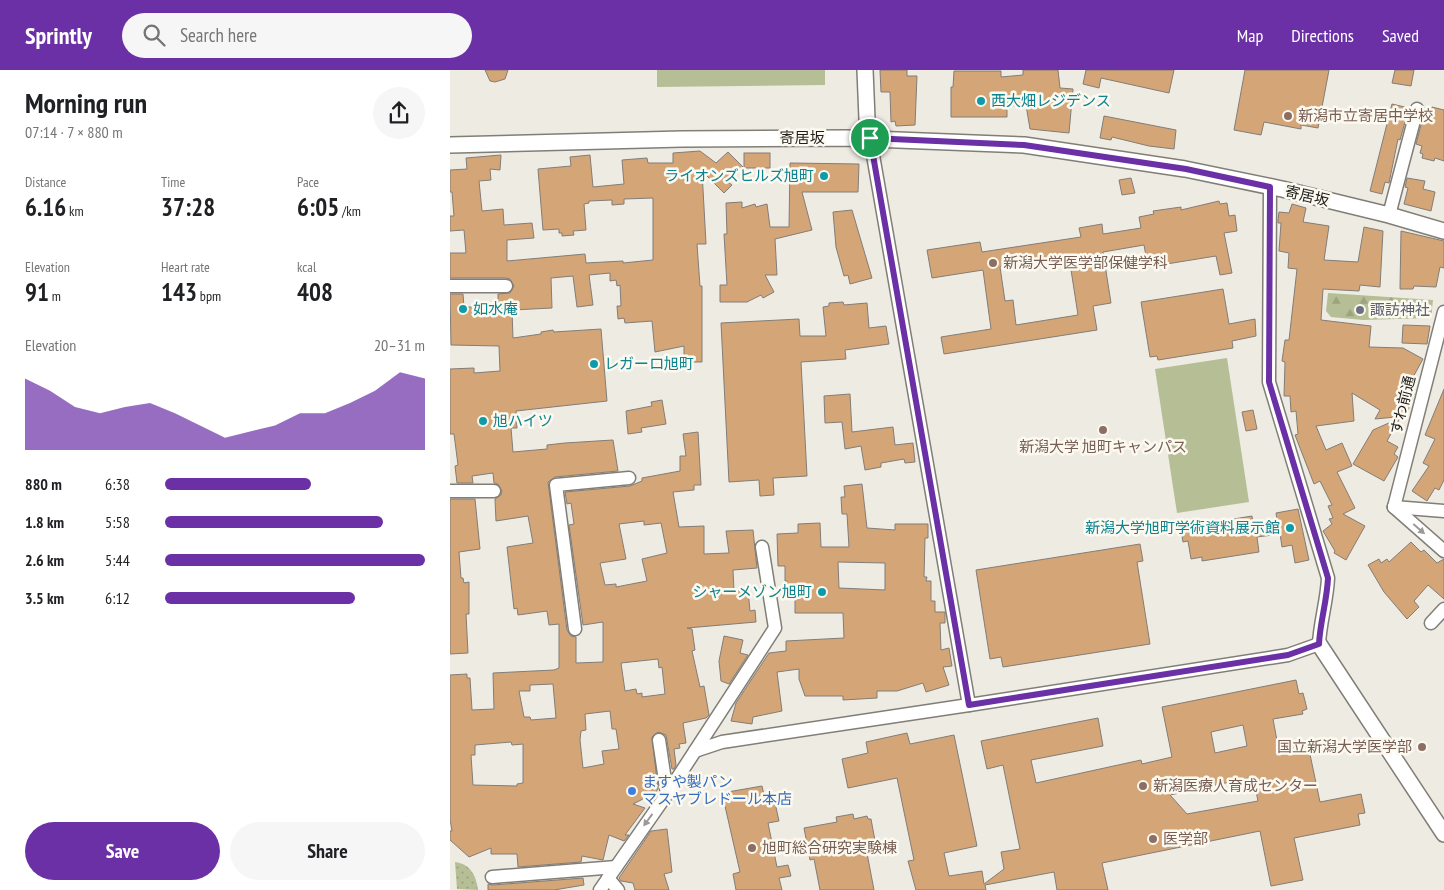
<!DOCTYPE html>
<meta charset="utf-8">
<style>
:root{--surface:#fff;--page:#f6f6f6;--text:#202124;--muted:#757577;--accent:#6b30a6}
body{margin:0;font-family:"PT Sans Narrow","Noto Sans JP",sans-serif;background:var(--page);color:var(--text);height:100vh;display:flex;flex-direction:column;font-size:19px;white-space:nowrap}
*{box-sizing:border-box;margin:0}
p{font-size:16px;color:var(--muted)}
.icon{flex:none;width:28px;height:28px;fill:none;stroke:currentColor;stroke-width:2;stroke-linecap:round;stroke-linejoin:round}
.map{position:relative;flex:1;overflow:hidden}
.panel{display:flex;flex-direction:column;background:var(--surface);width:450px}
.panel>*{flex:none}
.pin{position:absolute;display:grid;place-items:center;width:42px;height:42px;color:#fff;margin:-21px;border:2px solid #fff;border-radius:50%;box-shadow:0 1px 5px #0007}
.round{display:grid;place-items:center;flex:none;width:52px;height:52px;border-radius:26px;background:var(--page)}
.head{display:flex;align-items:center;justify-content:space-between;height:85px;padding:0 25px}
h1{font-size:28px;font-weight:600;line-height:38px}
.stats{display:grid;grid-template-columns:repeat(3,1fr);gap:8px;height:85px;padding:5px 25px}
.stats div{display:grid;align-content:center}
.stats b{font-size:25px;font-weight:600}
.stats small{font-size:14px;font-weight:400}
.stats p{font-size:14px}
.chart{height:140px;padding:10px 25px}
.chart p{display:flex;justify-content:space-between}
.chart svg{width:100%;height:90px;margin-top:5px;fill:var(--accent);opacity:.7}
.cta{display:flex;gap:10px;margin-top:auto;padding:10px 25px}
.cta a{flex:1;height:58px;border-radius:30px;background:var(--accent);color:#fff;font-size:20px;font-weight:600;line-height:58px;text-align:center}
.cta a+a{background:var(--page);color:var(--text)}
ul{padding:0 25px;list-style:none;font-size:16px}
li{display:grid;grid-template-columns:80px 60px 1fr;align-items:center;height:38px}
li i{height:12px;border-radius:6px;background:var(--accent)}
header{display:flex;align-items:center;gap:30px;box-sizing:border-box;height:70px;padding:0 25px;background:var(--accent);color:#fff}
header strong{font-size:24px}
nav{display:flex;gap:28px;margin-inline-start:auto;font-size:18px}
.search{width:350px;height:45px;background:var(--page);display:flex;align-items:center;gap:12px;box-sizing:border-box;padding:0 18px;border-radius:28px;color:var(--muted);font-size:19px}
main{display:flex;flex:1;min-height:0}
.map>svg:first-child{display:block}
.grass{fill:#b5be95}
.forest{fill:url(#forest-firs)}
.park{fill:url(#park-dots)}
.building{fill:#d4a576;stroke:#837d77;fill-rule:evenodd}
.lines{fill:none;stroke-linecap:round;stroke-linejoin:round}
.minor-casing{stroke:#807e76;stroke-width:15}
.tertiary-casing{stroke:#807e76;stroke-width:18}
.minor{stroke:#fff;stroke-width:12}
.tertiary{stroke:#fff;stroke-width:15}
.oneway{fill:#9a9a98}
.route-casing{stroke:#fff;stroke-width:10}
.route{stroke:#6b30a6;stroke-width:6}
.culture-dot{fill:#0f9aa8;stroke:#fbf9f0;stroke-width:2}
.education-dot{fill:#8d6e63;stroke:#fbf9f0;stroke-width:2}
.worship-dot{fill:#6b7280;stroke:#fbf9f0;stroke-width:2}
.shop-dot{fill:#3f7fe0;stroke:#fbf9f0;stroke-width:2}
.labels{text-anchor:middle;stroke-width:5;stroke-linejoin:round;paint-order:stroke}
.culture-label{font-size:15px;fill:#0d838f;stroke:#fbf9f0;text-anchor:start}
.education-label{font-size:15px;fill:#785e54;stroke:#fbf9f0;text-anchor:start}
.street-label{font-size:15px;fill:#1f1e1b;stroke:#fbf9f0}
.worship-label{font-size:15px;fill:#5b616d;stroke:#fbf9f0;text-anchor:start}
.shop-label{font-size:15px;fill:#366cbe;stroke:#fbf9f0;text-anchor:start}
</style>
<header>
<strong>Sprintly</strong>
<div class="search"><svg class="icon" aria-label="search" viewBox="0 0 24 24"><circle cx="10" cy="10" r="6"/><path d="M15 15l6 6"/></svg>Search here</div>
<nav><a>Map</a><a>Directions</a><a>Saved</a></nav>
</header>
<main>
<section class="panel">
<div class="head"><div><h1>Morning run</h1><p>07:14 · 7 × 880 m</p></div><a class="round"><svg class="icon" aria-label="share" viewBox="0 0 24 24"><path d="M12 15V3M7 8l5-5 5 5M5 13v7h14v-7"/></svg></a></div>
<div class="stats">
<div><p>Distance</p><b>6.16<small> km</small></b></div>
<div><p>Time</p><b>37:28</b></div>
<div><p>Pace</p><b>6:05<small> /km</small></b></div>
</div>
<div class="stats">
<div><p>Elevation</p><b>91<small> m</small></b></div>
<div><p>Heart rate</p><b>143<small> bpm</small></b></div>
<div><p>kcal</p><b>408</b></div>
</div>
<div class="chart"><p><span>Elevation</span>20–31 m</p>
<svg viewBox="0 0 160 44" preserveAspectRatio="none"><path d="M0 44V9L10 15L20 23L30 26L40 23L50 21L60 26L70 32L80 38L90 35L100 32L110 26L120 26L130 21L140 15L150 6L160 9V44z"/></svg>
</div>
<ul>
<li><b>880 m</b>6:38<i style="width:56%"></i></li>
<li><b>1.8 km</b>5:58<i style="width:84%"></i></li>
<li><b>2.6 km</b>5:44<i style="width:100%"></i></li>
<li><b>3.5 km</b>6:12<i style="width:73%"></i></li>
</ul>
<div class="cta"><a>Save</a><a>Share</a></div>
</section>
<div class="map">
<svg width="994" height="820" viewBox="0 0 994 820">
<defs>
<pattern id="forest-firs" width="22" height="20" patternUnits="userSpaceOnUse" patternTransform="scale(1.25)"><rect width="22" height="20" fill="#b5be95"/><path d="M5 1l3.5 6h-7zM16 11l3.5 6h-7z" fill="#9ba380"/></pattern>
<pattern id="park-dots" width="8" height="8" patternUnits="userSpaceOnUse" patternTransform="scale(1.25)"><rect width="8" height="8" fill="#b5be95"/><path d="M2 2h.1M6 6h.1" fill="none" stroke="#9ba380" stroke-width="1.8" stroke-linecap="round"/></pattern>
</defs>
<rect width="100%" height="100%" fill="#eeebe3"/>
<!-- grass -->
<g class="grass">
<polygon points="207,0 375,0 375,15 207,17"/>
<polygon points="777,288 799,432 727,443 705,299"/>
</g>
<!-- forest -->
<polygon class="forest" points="878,223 983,230 981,248 913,250 881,247 876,241"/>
<!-- park -->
<path class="park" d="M 5,792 C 20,794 26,805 28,820 L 7,819 Z"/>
<!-- building -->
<g class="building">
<polygon points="35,0 58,0 55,9 45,12 40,11"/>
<polygon points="430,0 457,0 457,6 467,6 465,55 446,56 445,51 441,52 440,22 431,22"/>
<polygon points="573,0 608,0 610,18 623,19 619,63 580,59 576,35 557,36 557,47 501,47 501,17 503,17 504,1 551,1 551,7 573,5"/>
<polygon points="636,0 724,0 719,23 651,8 649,18 633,14"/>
<polygon points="795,0 879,0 868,58 851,55 851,59 814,52 811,65 784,60"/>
<polygon points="945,0 964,0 961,16 942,13"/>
<polygon points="942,34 959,38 950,70 948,69 939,113 935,112 932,124 920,121"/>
<polygon points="982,37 994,40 994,91 985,88 984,91 972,88 973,84 970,83 972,76 966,74 975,40 981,41"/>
<polygon points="654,46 726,60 724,79 699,76 662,67 661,70 650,68"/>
<path d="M 250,81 L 266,93 L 278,82 L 293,97 L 278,112 L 282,115 L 274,123 L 252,101 L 256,174 L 247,174 L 250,216 L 252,216 L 252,292 L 234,292 L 234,276 L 205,282 L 202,251 L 175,253 L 174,248 L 168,249 L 167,236 L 171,236 L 170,215 L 167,216 L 166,210 L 160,211 L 160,203 L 139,205 L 143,235 L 127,237 L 123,206 L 101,208 L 102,238 L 62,240 L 63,268 L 91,264 L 91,262 L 103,260 L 104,262 L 151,259 L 157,331 L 66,341 L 67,358 L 61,358 L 63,382 L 97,379 L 97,375 L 115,373 L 163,370 L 168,401 L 105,407 L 98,412 L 117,560 L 121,566 L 126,567 L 126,593 L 153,592 L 153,552 L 133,555 L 119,455 L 124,454 L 121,433 L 117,434 L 115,422 L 180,416 L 192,411 L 192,408 L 230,401 L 230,386 L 236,386 L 233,364 L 248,362 L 251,415 L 244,415 L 244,420 L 223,422 L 229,457 L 254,456 L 254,484 L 279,483 L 276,461 L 303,460 L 307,498 L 283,500 L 284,521 L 298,520 L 300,541 L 305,540 L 306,552 L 237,558 L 242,559 L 245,580 L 242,581 L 250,617 L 254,616 L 259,645 L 256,648 L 233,653 L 236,673 L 229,674 L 230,678 L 224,679 L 226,695 L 224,699 L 222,699 L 216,665 L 208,662 L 202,667 L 208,719 L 205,723 L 183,734 L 195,738 L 175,765 L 179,765 L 174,771 L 159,765 L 153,790 L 132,786 L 131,792 L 68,797 L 67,784 L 41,784 L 41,778 L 19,787 L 0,770 L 0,761 L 2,761 L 0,749 L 0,605 L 17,604 L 17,608 L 20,608 L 22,640 L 44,639 L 43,603 L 104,600 L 109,598 L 109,554 L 99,555 L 97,541 L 68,545 L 67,538 L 64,539 L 57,477 L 83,473 L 78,446 L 46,451 L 45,429 L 51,425 L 52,421 L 48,414 L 44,413 L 43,403 L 22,406 L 23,413 L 7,413 L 5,396 L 8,395 L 4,364 L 0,364 L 0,299 L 24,298 L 24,303 L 50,301 L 49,276 L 1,275 L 0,224 L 13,224 L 14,237 L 42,237 L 42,235 L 48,234 L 48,224 L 60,223 L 64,216 L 60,209 L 56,208 L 0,208 L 0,183 L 16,183 L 14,160 L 0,161 L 0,146 L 4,146 L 2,122 L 0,122 L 0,100 L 17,99 L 16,88 L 51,85 L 50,100 L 40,99 L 41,110 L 29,111 L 32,141 L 53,139 L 54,155 L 82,153 L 84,168 L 57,170 L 57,191 L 135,184 L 136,193 L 173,191 L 173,193 L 203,190 L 203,128 L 174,129 L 174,134 L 162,135 L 162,130 L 139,131 L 139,133 L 134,134 L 136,160 L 123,161 L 124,165 L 112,166 L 112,163 L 109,163 L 109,159 L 93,160 L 88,99 L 121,96 L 120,87 L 140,85 L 143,117 L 174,114 L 172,90 L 197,88 L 198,93 L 223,93 L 223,83 ZM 194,451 L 194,455 L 211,453 L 217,483 L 192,489 L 197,511 L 166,517 L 166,514 L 155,515 L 150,493 L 176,489 L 169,454 ZM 208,589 L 209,598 L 212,597 L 215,624 L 192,627 L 192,623 L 187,624 L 186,619 L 175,621 L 171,593 ZM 103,614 L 106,648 L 81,650 L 80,647 L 74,647 L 69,621 L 80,621 L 80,615 ZM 160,641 L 162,659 L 166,659 L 169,679 L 152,681 L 154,694 L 133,698 L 130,670 L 131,661 L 136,660 L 135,644 ZM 61,672 L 62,675 L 73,674 L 73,713 L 67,714 L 67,716 L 23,715 L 21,685 L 25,685 L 25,675 Z"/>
<rect x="294" y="83" width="26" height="15"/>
<polygon points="340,93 409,94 408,122 352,122 362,160 325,169 327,205 315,205 324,222 313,228 311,225 297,232 270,232 270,215 277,215 274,164 277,164 276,133 292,132 292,138 305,134 306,137 317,134 320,157 339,157"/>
<polygon points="681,108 685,123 672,125 669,110"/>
<polygon points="957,108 975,111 973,119 985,122 981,141 954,134 958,118 955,117"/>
<path d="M 769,131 L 770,134 L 777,133 L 779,146 L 785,145 L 787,161 L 774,163 L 782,203 L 770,205 L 766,186 L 698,197 L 694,175 L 653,182 L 661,233 L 643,236 L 647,260 L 494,284 L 491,267 L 541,259 L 533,200 L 482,208 L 477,180 L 530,172 L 532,182 L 631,167 L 629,158 L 652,154 L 653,164 L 691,158 L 689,147 L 704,144 L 703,141 L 731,137 L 731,140 ZM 619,187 L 628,245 L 566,255 L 563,230 L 555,231 L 550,197 Z"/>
<polygon points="842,134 856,138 853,152 879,156 874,190 908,192 914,157 933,161 930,217 910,215 909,221 873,219 871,250 921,256 919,277 953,278 973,289 956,320 964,324 956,346 925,349 930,340 902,323 904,351 866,356 876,380 892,373 902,396 887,402 905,438 893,444 915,456 896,490 884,483 885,481 873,461 882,454 879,449 883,448 878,436 882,435 870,411 864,414 845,365 848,364 846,341 841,342 840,326 834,326 835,292 832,291 835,270 839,270 847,199 838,198 839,183 829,181 831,153 828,153 828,150 829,142 839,143"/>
<polygon points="402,140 422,208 400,214 398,205 394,206 386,177 383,142"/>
<polygon points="951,161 994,171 994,198 990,197 986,217 964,216 963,219 950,219"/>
<polygon points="773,219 779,254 805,249 806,266 782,271 783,278 708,290 707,286 700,287 691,232"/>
<polygon points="393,232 394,235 417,233 419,258 436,256 439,274 395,280 396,289 351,292 357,406 323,408 324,425 310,426 309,410 279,412 271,253 349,249 350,266 376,266 373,237 379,236 379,233"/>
<polygon points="953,255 980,256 977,274 952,273"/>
<polygon points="994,319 994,410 989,420 985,418 977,431 962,421 979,396 973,393 985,369 975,365"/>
<polygon points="400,324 402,362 443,357 445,375 463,373 465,392 455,393 454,389 431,393 431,397 415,400 411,376 395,379 392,352 375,353 374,326"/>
<polygon points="212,330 216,354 191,358 192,362 178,364 176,341 202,336 201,332"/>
<polygon points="803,340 807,359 796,361 792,342"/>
<polygon points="950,348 937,371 948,377 944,384 948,387 934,411 903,394 923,360"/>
<path d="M 412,414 L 417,458 L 445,460 L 445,454 L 478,454 L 478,468 L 475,468 L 474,507 L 477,507 L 476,511 L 481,511 L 481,531 L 485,531 L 485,542 L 495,542 L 495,553 L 490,553 L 491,580 L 499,578 L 502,596 L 493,597 L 499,615 L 476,622 L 473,613 L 447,621 L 427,621 L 427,628 L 393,630 L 393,626 L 355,626 L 349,609 L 349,599 L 327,602 L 332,641 L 303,647 L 302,654 L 281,651 L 286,633 L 319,583 L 336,581 L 336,571 L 394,568 L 393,543 L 345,543 L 345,527 L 339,527 L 337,511 L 335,511 L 335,496 L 328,496 L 327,464 L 348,463 L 348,454 L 370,453 L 371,477 L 399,477 L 397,444 L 392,444 L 391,427 L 395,427 L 394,416 ZM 388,492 L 435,493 L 435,520 L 389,518 Z"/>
<polygon points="0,429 25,429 30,479 9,482 11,508 13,508 14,513 19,512 19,544 16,544 18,583 0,584"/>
<polygon points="848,439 859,490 845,493 842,475 832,477 830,464 807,467 809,482 752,491 752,487 741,489 738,471 733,472 730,454 746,451 747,455 802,446 803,454 827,450 826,443"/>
<polygon points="961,472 971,482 974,480 987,493 994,489 994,529 978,515 964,531 969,537 957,549 934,522 918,495 929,489 931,493 937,489 939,492"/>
<polygon points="690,474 693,491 687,492 700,574 553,597 551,587 540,589 526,500"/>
<polygon points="274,566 293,570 290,583 298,585 279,614 271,611 269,591"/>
<path d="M 846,610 L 849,624 L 853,623 L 857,639 L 852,641 L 853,644 L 823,649 L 828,676 L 857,670 L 870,732 L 911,724 L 915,743 L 908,744 L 910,755 L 844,768 L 853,810 L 821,816 L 810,761 L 652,793 L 658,820 L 607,820 L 604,802 L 535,815 L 536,820 L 466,820 L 458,791 L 464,790 L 447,708 L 398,718 L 392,689 L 418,683 L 416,672 L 457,663 L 460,674 L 504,665 L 527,776 L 494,783 L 499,806 L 532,801 L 534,814 L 554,799 L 551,782 L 570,779 L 553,695 L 537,699 L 531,671 L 648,648 L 653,676 L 581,690 L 586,713 L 691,690 L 692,694 L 722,687 L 712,637 ZM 793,655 L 797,676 L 765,683 L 761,662 ZM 803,707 L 808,731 L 737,744 L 720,725 Z"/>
<polygon points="312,716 314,725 323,724 329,751 318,753 327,797 338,795 341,806 329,808 332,820 286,820 283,804 290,802 272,723"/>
<polygon points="403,744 404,749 417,746 418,749 421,749 426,776 416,778 424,820 370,820 364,789 360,790 354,758 387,752 386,747"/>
<polygon points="217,759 222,802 214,804 219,820 185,820 183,813 171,811 169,808 201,761"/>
<polygon points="133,808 134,815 104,820 38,820 38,814 43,815"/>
</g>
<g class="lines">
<defs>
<g id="minor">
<polyline points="939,145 967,39"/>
<polyline points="0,216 56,216"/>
<polyline points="0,421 44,421"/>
<polyline points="944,437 994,242"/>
<polyline points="944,437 994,481"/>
<polyline points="944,437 994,441"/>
<polyline points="981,553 994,539"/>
<polyline points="125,559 106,415 179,408"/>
<path d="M 519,635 L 838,585 L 869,574 C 870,552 877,531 878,508 L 819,312 L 820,117"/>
<polyline points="209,670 217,724"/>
<polyline points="245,681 272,672 519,635 420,68"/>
<polyline points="42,807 166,797"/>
<polyline points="158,808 168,820"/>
<polyline points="150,820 217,724 325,558 312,477"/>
</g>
<g id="tertiary">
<polyline points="415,0 417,49 420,68"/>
<polyline points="0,75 232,69 397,68 574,75 735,99 832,119 939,145 994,161"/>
<polyline points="869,574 994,764"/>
</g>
</defs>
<!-- minor casing -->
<use href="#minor" class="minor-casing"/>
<!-- tertiary casing -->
<use href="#tertiary" class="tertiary-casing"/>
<!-- minor -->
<use href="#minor" class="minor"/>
<!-- tertiary -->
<use href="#tertiary" class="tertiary"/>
</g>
<!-- one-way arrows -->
<defs><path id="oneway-solid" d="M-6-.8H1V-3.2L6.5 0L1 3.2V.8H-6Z" transform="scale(1.25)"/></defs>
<g class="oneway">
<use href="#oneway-solid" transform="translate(969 459) rotate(41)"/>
<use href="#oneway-solid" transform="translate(198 750) rotate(126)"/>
</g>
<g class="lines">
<defs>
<path id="route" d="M 420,68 L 574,75 L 736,99 L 820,117 L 819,312 L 878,508 C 877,531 870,552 869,574 L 838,585 L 519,635 Z"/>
</defs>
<!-- route casing -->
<use href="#route" class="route-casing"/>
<!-- route -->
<use href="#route" class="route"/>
</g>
<!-- markers -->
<g class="culture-dot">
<circle cx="531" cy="31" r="5"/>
<circle cx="374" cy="106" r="5"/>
<circle cx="13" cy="239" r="5"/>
<circle cx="144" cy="294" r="5"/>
<circle cx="33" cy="351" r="5"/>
<circle cx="840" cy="458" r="5"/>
<circle cx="372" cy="522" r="5"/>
</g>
<g class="education-dot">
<circle cx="838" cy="46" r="5"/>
<circle cx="543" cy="193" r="5"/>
<circle cx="653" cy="360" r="5"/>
<circle cx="972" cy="677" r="5"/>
<circle cx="693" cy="716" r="5"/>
<circle cx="703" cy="769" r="5"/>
<circle cx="302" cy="778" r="5"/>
</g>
<circle class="worship-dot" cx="910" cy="240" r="5"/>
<circle class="shop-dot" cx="182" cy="721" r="5"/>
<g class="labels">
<!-- culture labels -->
<g class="culture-label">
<text x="541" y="36">西大畑レジデンス</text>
<text x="364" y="111" text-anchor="end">ライオンズヒルズ旭町</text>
<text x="23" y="244">如水庵</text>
<text x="154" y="299">レガーロ旭町</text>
<text x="43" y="356">旭ハイツ</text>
<text x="830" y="463" text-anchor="end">新潟大学旭町学術資料展示館</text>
<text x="362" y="527" text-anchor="end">シャーメゾン旭町</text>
</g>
<!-- education labels -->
<g class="education-label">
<text x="848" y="51">新潟市立寄居中学校</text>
<text x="553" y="198">新潟大学医学部保健学科</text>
<text x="653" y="382" text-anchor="middle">新潟大学 旭町キャンパス</text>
<text x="962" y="682" text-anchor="end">国立新潟大学医学部</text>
<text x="703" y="721">新潟医療人育成センター</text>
<text x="713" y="774">医学部</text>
<text x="312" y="783">旭町総合研究実験棟</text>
</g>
<!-- street labels -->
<g class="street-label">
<text x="352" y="73">寄居坂</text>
<text transform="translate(857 126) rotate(13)" y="5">寄居坂</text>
<text transform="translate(953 335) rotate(-76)" y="5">すわ前通</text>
</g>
<!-- worship labels -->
<g class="worship-label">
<text x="920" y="245">諏訪神社</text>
</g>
<!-- shop labels -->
<g class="shop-label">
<text x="192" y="717">ますや製パン<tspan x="192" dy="17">マスヤブレドール本店</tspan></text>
</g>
</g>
</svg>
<div class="pin" style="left:420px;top:68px;background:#1e9e55"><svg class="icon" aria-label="arrive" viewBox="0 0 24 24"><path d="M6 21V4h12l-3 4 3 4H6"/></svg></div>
</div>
</main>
